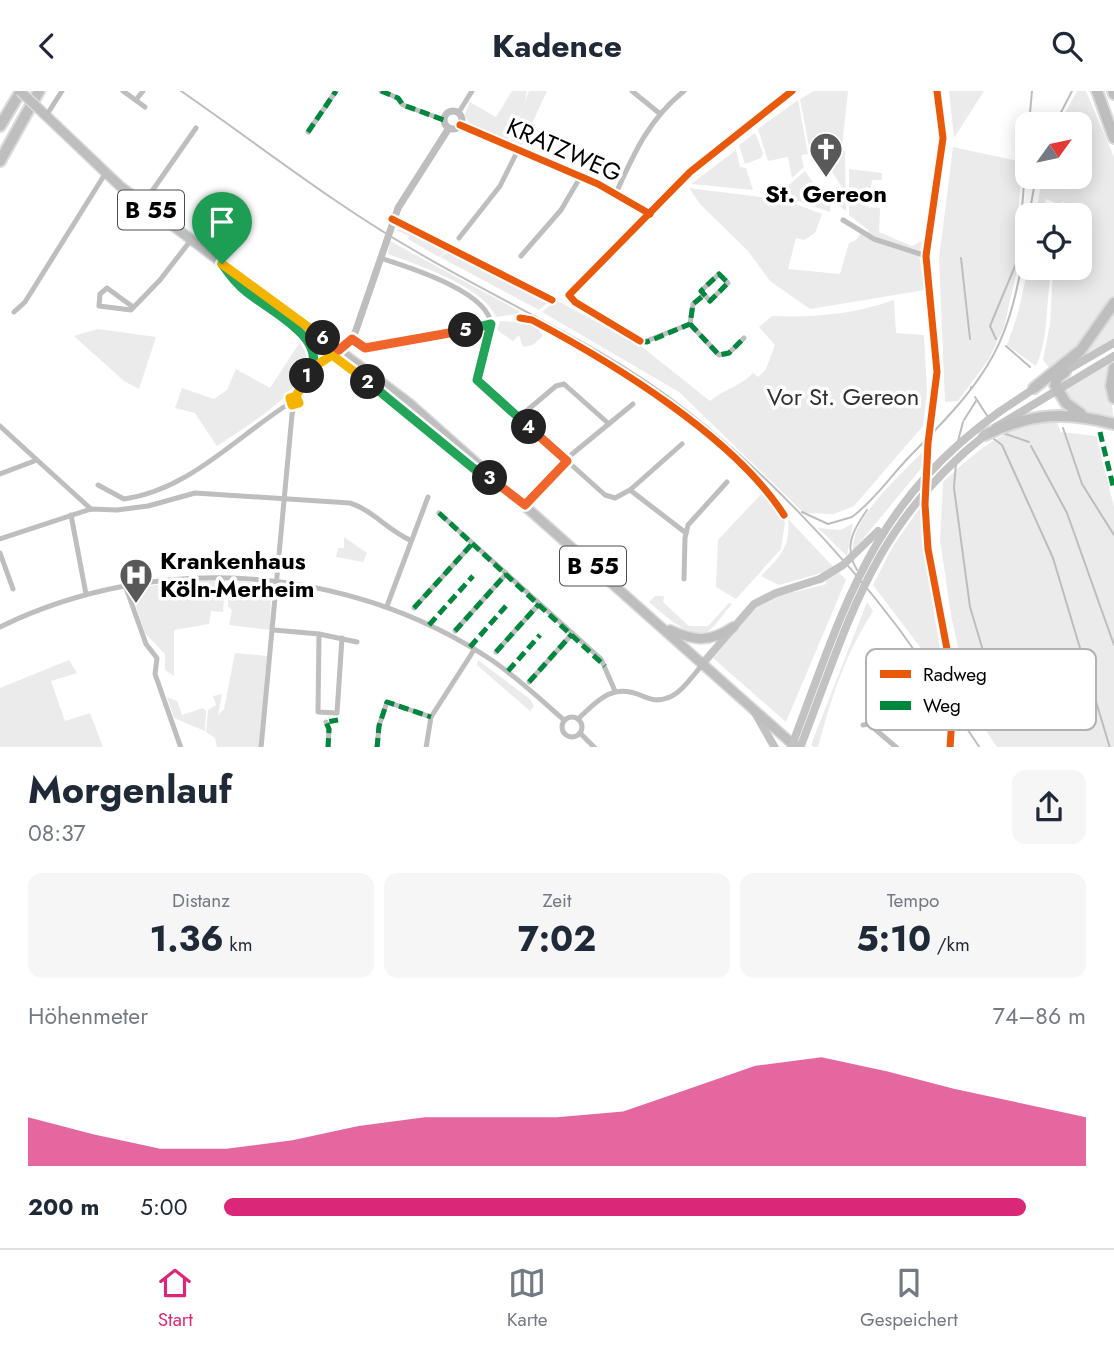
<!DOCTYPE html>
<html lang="de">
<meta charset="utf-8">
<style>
:root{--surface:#fff;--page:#f6f6f7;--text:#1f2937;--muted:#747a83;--line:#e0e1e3;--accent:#db2777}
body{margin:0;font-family:Jost,sans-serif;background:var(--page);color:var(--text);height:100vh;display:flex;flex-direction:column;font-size:26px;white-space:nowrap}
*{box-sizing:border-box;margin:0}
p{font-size:23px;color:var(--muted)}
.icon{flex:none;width:38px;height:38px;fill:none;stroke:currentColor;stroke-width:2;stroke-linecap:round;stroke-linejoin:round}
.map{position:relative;height:656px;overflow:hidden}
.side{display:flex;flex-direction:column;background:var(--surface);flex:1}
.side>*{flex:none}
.needle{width:46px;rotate:57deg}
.tools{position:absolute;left:1015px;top:21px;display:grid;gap:14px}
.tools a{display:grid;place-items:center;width:77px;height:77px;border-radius:14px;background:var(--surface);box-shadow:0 4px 18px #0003;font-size:35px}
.pin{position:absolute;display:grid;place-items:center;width:60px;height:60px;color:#fff;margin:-72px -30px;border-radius:50% 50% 50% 0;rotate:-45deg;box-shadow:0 0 7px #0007}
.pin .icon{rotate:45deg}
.km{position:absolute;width:35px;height:35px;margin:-18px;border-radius:50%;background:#222;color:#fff;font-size:19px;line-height:35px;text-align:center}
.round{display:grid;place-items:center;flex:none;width:74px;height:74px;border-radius:14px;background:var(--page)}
.overview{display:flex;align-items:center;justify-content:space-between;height:119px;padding:0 28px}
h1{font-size:38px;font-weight:700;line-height:52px}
.stats{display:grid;grid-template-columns:repeat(3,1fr);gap:10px;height:119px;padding:7px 28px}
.stats div{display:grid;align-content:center;border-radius:14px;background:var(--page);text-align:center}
.stats b{font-size:35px;font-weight:700}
.stats small{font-size:19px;font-weight:400}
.stats p{font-size:19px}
.chart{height:196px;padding:14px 28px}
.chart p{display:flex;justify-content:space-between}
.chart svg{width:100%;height:126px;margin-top:7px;fill:var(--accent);opacity:.7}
ul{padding:0 28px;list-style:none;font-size:23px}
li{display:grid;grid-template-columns:112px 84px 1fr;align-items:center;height:52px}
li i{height:18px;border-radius:9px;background:var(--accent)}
header{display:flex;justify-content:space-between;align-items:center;height:91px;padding:0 28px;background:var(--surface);font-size:32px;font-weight:700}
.tab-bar{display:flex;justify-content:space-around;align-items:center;height:98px;border-top:2px solid var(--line);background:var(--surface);font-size:19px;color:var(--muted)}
.tab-bar a{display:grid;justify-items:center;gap:4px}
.tab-bar .active{color:var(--accent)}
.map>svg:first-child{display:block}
.green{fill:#ebebeb}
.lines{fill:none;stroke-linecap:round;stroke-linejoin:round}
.stream{stroke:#bdbdbd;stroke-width:2}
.primary-casing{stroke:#dbdbdb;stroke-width:12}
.motorway-casing{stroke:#dbdbdb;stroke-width:14}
.minor{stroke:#bebebe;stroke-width:5}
.tertiary{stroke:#bebebe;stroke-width:7}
.secondary{stroke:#c2c2c2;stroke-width:8}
.primary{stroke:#bebebe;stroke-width:9}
.motorway{stroke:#bebebe;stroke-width:10}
.tram{stroke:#bebebe;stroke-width:2}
.primary-bridge-casing{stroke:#dbdbdb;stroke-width:12;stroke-linecap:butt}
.secondary-bridge{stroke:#c2c2c2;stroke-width:8}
.primary-bridge{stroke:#bebebe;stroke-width:9}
.quiet{stroke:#00873e;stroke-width:5;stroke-dasharray:10 5;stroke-linecap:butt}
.cycleway-casing{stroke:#fff;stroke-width:11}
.cycleway{stroke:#e8590c;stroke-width:7}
.split-1-casing{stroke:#fff;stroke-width:14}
.split-2-casing{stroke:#fff;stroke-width:14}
.split-3-casing{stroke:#fff;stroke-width:14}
.split-4-casing{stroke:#fff;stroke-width:14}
.split-5-casing{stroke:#fff;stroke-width:14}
.split-6-casing{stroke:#fff;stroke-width:14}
.split-7-casing{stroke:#fff;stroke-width:14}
.split-1{stroke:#22a559;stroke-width:9}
.split-2{stroke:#f5b400;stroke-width:9}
.split-3{stroke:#22a559;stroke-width:9}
.split-4{stroke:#f0652b;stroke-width:9}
.split-5{stroke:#22a559;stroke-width:9}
.split-6{stroke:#f0652b;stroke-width:9}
.split-7{stroke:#f5b400;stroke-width:9}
.labels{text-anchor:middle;stroke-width:7;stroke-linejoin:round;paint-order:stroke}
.shield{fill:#fff;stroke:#4c4c4c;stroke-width:2}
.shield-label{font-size:23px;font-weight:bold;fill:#000}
.street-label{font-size:24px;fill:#000;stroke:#fff}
.poi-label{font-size:24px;font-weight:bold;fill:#000;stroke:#fff}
.park-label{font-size:24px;fill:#313131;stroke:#fff}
.key{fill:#fff;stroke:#b2b2b2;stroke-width:2}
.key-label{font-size:19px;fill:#000}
</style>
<header><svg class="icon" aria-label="back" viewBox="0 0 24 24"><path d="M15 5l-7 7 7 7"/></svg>Kadence<svg class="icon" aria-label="search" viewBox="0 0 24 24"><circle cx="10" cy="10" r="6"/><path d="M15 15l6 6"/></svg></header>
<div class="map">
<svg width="1114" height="657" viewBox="0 0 1114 657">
<rect width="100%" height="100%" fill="#fff"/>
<!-- green -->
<g class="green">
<polygon points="512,0 527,0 524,15 508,49 468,32 465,23 470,11 496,26"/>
<polygon points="529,0 547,0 522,54 511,50"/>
<polygon points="814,0 848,0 842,56 810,61 800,8"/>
<polygon points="949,0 984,0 954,47"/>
<polygon points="1077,0 1086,0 1114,66 1114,205 1085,251 1052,280 1043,269 1050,233 1053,180 1054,177 1080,177 1080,124 1063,124 1066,116 1063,110 1061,114 1046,108 1042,118 1058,124 1036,124 1042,86 1080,86 1080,33 1059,33"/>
<polygon points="798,9 808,63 801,64 804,76 792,87 788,66 768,70 758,38"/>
<polygon points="755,42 763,62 761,67 745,73 739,54"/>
<polygon points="953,56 1023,71 1016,141 1017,179 1004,236 989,268 958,310 945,311 939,167"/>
<polygon points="736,59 740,76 746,77 753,99 691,93"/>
<polygon points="845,60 846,120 834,110 836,103 843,104 845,101 831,79 828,81 811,69 812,66"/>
<polygon points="849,78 882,82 882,89 872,89 868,116 880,117 879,141 912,155 922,150 920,162 868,143 868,139 849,124"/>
<polygon points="805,80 814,93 831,110 830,121 768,100 790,93"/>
<polygon points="689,97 785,109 822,123 815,142 804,149 796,147 788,178 840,183 849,152 856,149 861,142 919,165 925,199 810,218 770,190 748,160 700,113"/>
<polygon points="399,131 448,159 439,166 408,148 409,145 396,139 399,138"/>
<path d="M 390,150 L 519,220 L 518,223 L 496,226 C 484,196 418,174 388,163 Z"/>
<polygon points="456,154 505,181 500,184 456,161 453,159"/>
<polygon points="449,160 546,209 547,212 539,219 440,166"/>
<path d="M 1028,177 L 1052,177 C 1045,210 1050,244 1036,275 L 1007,254 L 1018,222 Z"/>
<path d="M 556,209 L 641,255 L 710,310 C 724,298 740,296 753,282 L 758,286 L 766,278 L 775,254 L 759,236 L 772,225 C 813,227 855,223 894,209 L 896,242 L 924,244 L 927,301 L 923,335 L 854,415 L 834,423 L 804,422 L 679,301 L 542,221 Z"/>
<polygon points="1114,217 1114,249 1073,272"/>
<path d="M 500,230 C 515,231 536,230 543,245 L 533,254 L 523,256 L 519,244 L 513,250 L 497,239 Z"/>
<polygon points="98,238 156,246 139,298 124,290 74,245"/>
<path d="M 300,251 L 308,256 C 317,296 246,335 217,355 L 195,322 L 175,317 L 182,297 L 214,308 L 227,299 L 236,278 L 270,297 Z"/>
<polygon points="1114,268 1111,307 1114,330 1079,319 1060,299"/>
<path d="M 1055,327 L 1061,341 L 1096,345 L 1114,416 L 1114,656 L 997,656 L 971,617 L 951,524 L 940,449 L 943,391 C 978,358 1006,335 1055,327 Z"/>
<path d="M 923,360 L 923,375 L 853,460 C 850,427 902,383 923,360 Z"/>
<polygon points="764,400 785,431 781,458 736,508 716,496 718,449"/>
<polygon points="922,414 923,457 940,557 927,565 873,494 893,455"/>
<path d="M 788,428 L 846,489 L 786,631 L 713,567 L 759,513 L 773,506 L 827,493 L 821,482 L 779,494 L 761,485 C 780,466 791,456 788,428 Z"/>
<polygon points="853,432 847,465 818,437 841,439"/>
<polygon points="344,446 367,462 363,471 336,466 338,457 344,457"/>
<polygon points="225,489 223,521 211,520 209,533 174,539 174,585 165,579 165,563 145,542 130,498 183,490"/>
<polygon points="229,490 264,492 271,497 270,539 229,534 232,519 228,515"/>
<path d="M 655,505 L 664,505 L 663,511 L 689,535 L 708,535 L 729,512 L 732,513 C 724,521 716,536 706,542 C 691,550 660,520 649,511 Z"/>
<path d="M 867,511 L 873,520 C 844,566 832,605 818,656 L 814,656 L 811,654 Z"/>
<polygon points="235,562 267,565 259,656 217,656 215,647 206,641 208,619 216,614 213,605 222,603 218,624 224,618"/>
<polygon points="69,569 77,582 51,590 65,630 90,622 103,656 0,656 0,597"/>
<polygon points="478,569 530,608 534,615 530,620 477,574"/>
<polygon points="167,606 177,610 182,624 203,617 206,620 205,640 174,627"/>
</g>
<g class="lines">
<!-- stream -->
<g class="stream">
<polyline points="1029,33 1032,0"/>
<polyline points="1065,121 1069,123"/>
<polyline points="961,167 970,248"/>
<polyline points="996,248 990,235 1018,168 1027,55"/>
<polyline points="1006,255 1030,276"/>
<polyline points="971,296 971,298"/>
<polyline points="975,306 988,326"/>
<polyline points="964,329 976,310"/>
<polyline points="1063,337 1082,393 1114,444"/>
<polyline points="1000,341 1029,351"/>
<polyline points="994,348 1002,354 1053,467 1110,657"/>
<polyline points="958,350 963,331"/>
<polyline points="1031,355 1067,422 1114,554"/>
<polyline points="954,396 956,373"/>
<polyline points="954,397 970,516 987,573 993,621"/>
</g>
<defs>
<g id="primary">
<polyline points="39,18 120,95 409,312 797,657"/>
<polyline points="225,177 246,200 417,328 470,375 493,389"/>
<path d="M 670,539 C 695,550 709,552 733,536"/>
</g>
<g id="motorway">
<polyline points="1097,0 1114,47"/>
<polyline points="1113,0 1114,3"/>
<polyline points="0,35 21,0"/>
<polyline points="0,70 39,0"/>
<polyline points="1114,277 1111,295 1114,307"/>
<polyline points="1065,281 1057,287 1055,294 1066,312 1081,323"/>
<polyline points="1034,297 1081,259 1114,212"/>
<path d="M 985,344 C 1030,322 1067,320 1114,333"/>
</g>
</defs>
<!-- primary casing -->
<use href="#primary" class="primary-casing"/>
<!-- motorway casing -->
<use href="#motorway" class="motorway-casing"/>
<!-- minor -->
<g class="minor">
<polyline points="123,0 145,16"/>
<polyline points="381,0 398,7 403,14 444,29"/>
<polyline points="632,0 659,22"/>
<polyline points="937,0 943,47 926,165 937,281 928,352 925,413 928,458 954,595 950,657"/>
<polyline points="136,9 143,0"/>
<polyline points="459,21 472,0"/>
<polyline points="46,25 62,0"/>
<polyline points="308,41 336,0"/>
<path d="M 616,102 C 634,62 649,28 684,0"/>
<polyline points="143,113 196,37"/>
<polyline points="650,123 569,204 575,211 644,251 690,233 693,213 704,204"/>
<polyline points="843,129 874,148 926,165"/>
<polyline points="459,147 500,95 518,59"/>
<polyline points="521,165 561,119 581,85"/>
<path d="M 380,167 C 408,176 493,202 491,236 C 490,255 477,272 477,289 L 605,404 L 615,407 L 630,399 L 682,353"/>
<polygon points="719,183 728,192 710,210 701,200"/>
<polyline points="133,216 107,197 100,203 99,215 131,219 160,189 191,149"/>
<polyline points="14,221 25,211 105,83"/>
<polyline points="690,233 719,264 729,262 744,247"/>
<polyline points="352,248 365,257 491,233"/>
<polyline points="308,249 314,276"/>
<polyline points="296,305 314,276 332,264"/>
<polyline points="518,327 556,295 564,293 609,333"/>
<polyline points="0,335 37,369"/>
<polyline points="0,383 37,369 91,418"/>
<path d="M 98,394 L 124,408 C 189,399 236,346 290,312"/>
<polyline points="630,399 686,442"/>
<polyline points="525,414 571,364 633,313"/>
<polyline points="439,422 601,568 615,600"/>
<polyline points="71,424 86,503"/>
<path d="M 0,448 L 91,418 L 117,419 L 148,415 L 195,402 L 350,412 C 372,419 388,439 410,449"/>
<polyline points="0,462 13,498"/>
<polyline points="684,488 685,447 688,434 727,391"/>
<polyline points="125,494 146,553 157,567 155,583 181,657"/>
<polyline points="387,515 428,406"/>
<polyline points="414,517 472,453"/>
<path d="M 0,536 C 156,460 345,473 490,568 C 517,586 540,608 564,629"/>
<polyline points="274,539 319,543 318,621 337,622 342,547"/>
<polyline points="455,540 506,483"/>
<polyline points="319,543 357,551"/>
<polyline points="496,561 539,513"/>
<polyline points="529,591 572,543"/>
<circle cx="572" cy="636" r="10"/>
<path d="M 578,628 C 597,610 612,592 640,604 C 649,608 657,611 667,607 C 681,603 693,584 703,573"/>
<polyline points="326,631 329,638 328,657"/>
<polyline points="863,634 869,633 897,657"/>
<polyline points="580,642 595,657"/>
<polyline points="261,657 292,324 294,314 299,310 295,304 289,309 294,314"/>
<polyline points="377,657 379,635 387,611 431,626"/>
<polyline points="426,657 431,626 474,559"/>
</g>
<!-- tertiary -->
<g class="tertiary">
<circle cx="453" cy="29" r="9"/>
<polyline points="460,34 598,93 650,123 690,81 792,0"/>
<polyline points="336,261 355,242 398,117 449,37"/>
</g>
<!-- secondary -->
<g class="secondary">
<polyline points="1062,282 1114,252"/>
<polyline points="999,321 1038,295"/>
<polyline points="996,336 1114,265"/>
<polyline points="704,571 754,513 776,502 820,488"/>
<polyline points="754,620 775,657"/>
</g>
<!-- primary -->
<use href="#primary" class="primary"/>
<!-- motorway -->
<use href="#motorway" class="motorway"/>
<!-- tram -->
<g class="tram">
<path d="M 181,0 C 259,54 335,114 417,161 C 507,214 603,254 686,319 C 759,375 841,461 896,534 C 926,574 952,616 980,657"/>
<polyline points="1055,33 1072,0"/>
<polyline points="1029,124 1036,86"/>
<path d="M 802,421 L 828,433 L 852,426 C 875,409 892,383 912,363 C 992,282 1011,254 1027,139"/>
<path d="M 857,479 C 843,456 853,439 867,419"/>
</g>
<defs>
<polyline id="primary-bridge" points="20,0 39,18"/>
</defs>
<!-- primary-bridge casing -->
<use href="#primary-bridge" class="primary-bridge-casing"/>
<!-- secondary-bridge -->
<g class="secondary-bridge">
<polyline points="820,488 843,474 878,440"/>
<path d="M 791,657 C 845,515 870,414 999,321"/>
<path d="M 800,657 C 850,528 872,434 985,344"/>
</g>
<!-- primary-bridge -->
<use href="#primary-bridge" class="primary-bridge"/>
<!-- quiet -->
<g class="quiet">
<polyline points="381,0 398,7 403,14 444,29"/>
<polyline points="308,41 336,0"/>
<polygon points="719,183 728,192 710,210 701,200"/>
<polyline points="690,233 719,264 729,262 744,247"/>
<polyline points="352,248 365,257 491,233"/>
<polyline points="640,250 647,251 690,233 693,213 704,204"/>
<polyline points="1100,341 1114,399"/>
<polyline points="439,422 605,575"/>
<polyline points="414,517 472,453"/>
<polyline points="429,534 473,485"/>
<polyline points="455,540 506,483"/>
<polyline points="470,556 506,515"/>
<polyline points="496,561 539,513"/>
<polyline points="508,580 540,544"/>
<polyline points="529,591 572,543"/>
<polyline points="328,657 329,638 326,631 338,629"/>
<polyline points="377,657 379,635 387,611 431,626"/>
</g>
<defs>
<g id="cycleway">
<polyline points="937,0 943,47 926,165 937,281 928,352 925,413 928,458 954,595 950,657"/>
<polyline points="460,34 598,93 650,123"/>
<polyline points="392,128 552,209"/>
<path d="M 520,227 L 532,229 C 613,272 734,346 784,424"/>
<polyline points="640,250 575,211 569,204 690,81 792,0"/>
</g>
</defs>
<!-- cycleway casing -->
<use href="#cycleway" class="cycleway-casing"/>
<!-- cycleway -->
<use href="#cycleway" class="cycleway"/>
</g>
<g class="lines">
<defs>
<path id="split-1" d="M 222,173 C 230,184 237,194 248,202 C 270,220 334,250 307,285"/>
<polyline id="split-2" points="307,285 296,305 299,312 292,314 290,307 296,305 314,276 332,264 368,291"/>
<polyline id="split-3" points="368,291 473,377 490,387"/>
<polyline id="split-4" points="490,387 525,414 567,370 529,336"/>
<polyline id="split-5" points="466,239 491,233 477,289 529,336"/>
<polyline id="split-6" points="323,247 339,259 352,248 365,257 466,239"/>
<polyline id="split-7" points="222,173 323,247"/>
</defs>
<!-- split-1 casing -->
<use href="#split-1" class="split-1-casing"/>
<!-- split-2 casing -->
<use href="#split-2" class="split-2-casing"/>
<!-- split-3 casing -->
<use href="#split-3" class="split-3-casing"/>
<!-- split-4 casing -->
<use href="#split-4" class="split-4-casing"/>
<!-- split-5 casing -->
<use href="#split-5" class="split-5-casing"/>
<!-- split-6 casing -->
<use href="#split-6" class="split-6-casing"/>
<!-- split-7 casing -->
<use href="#split-7" class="split-7-casing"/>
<!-- split-1 -->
<use href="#split-1" class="split-1"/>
<!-- split-2 -->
<use href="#split-2" class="split-2"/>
<!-- split-3 -->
<use href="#split-3" class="split-3"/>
<!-- split-4 -->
<use href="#split-4" class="split-4"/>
<!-- split-5 -->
<use href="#split-5" class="split-5"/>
<!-- split-6 -->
<use href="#split-6" class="split-6"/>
<!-- split-7 -->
<use href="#split-7" class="split-7"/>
</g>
<!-- icons -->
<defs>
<symbol id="church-pin" viewBox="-11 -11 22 30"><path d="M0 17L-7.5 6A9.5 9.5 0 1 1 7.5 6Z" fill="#595959" stroke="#fff"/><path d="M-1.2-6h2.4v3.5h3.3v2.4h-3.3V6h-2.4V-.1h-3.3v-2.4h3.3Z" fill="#fff"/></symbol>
<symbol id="hospital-pin" viewBox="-11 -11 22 30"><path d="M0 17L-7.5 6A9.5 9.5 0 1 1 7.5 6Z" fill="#595959" stroke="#fff"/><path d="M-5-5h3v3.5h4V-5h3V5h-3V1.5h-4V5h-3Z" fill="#fff"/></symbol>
</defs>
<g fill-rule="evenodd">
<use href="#church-pin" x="807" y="39" width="38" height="52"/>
<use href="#hospital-pin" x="117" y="465" width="38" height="52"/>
</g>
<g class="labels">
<!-- shield labels -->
<g class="shield">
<rect x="118" y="99.5" width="66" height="39" rx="5"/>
<rect x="560" y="455.5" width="66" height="39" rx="5"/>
</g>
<g class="shield-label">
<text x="151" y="127">B 55</text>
<text x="593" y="483">B 55</text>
</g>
<!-- street labels -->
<g class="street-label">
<text transform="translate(564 59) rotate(24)" y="8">KRATZWEG</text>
</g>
<!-- poi labels -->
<g class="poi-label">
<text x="826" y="111">St. Gereon</text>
<text x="160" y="478" text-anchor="start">Krankenhaus<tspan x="160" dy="28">Köln-Merheim</tspan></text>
</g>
<!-- park labels -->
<g class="park-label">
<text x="843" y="314">Vor St. Gereon</text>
</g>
</g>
<!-- legend -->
<rect x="866" y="558" width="230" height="81" rx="10" class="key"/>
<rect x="880" y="579" width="31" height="8" fill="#e8590c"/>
<rect x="880" y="610" width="31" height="9" fill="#00873e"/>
<g class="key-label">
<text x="923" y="590">Radweg</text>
<text x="923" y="621">Weg</text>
</g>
</svg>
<div class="tools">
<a><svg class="needle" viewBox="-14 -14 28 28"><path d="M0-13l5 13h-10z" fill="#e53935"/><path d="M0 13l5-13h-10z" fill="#747a83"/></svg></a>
<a><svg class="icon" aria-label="locate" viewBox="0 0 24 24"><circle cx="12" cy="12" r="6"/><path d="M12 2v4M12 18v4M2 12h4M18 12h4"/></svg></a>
</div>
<div class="pin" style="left:222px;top:173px;background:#1e9e55"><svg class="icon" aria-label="arrive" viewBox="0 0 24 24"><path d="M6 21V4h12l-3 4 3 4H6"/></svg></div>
<b class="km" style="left:307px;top:285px">1</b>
<b class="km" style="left:368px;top:291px">2</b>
<b class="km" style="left:490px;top:387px">3</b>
<b class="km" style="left:529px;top:336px">4</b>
<b class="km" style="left:466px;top:239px">5</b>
<b class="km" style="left:323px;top:247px">6</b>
</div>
<section class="side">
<div class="overview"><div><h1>Morgenlauf</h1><p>08:37</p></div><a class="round"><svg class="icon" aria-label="share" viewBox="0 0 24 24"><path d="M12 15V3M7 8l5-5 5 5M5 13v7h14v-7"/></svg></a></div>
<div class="stats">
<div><p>Distanz</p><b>1.36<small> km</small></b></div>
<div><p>Zeit</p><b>7:02</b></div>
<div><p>Tempo</p><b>5:10<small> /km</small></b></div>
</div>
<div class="chart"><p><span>Höhenmeter</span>74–86 m</p>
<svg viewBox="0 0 160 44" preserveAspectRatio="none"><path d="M0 44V27L10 33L20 38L30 38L40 35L50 30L60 27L70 27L80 27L90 25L100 17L110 9L120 6L130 11L140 17L150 22L160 27V44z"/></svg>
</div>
<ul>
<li><b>200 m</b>5:00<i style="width:93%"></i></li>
</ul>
</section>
<nav class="tab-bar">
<a class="active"><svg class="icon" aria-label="home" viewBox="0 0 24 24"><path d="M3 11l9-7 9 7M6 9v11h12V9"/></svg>Start</a>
<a><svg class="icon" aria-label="map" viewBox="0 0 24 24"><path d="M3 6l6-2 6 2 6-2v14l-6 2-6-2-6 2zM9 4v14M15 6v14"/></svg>Karte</a>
<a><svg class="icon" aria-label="saved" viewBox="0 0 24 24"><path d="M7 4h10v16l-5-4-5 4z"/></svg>Gespeichert</a>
</nav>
